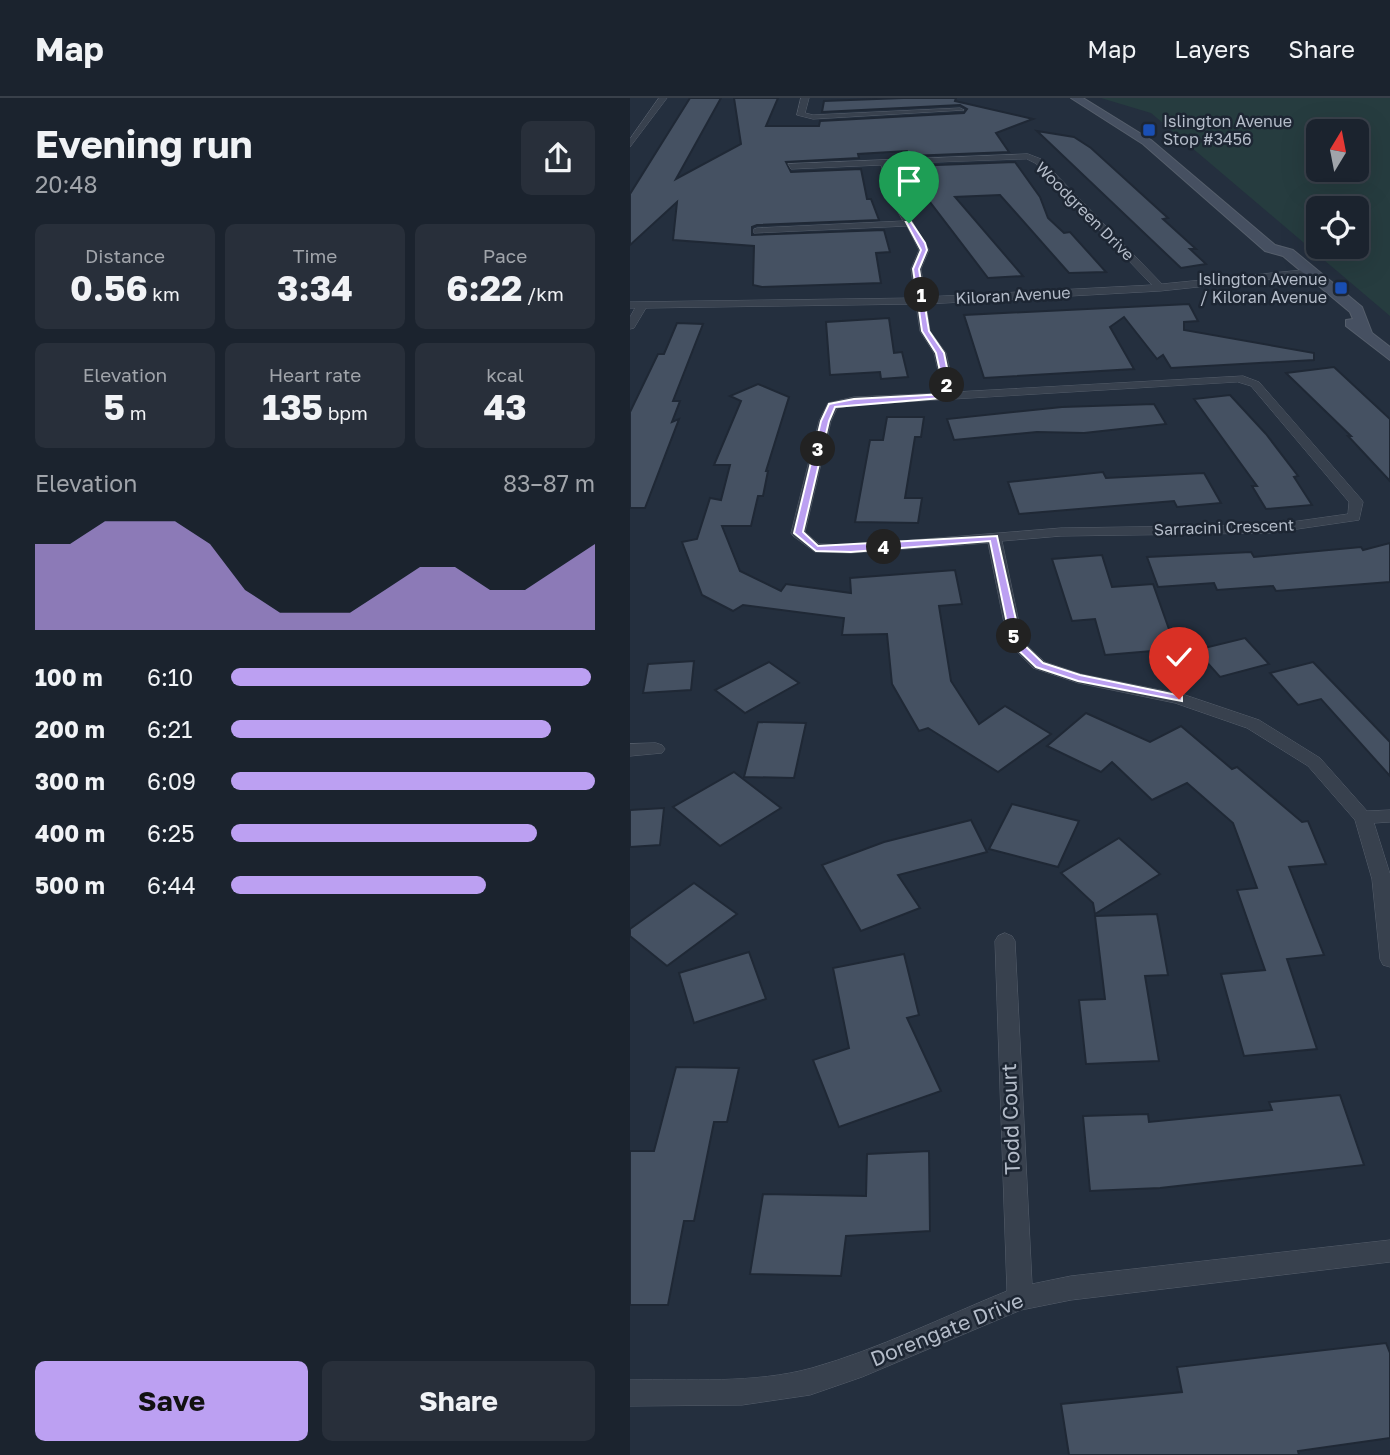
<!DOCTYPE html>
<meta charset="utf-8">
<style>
:root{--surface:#1b232e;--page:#282f3a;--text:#f1f3f6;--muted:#a0a4aa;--line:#39404a;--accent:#bca0f2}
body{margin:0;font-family:"Golos Text",sans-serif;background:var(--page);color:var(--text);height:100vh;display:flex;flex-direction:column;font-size:26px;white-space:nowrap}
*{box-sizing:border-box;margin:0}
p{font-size:23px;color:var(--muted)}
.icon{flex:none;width:38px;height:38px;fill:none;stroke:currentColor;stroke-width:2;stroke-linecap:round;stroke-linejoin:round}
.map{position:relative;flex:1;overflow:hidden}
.sheet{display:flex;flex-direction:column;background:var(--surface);width:630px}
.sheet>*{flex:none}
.needle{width:46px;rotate:10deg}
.fabs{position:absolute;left:676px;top:21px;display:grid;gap:14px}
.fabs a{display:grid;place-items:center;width:63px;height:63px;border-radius:10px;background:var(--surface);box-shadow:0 7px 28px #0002,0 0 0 2px var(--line);font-size:35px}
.pin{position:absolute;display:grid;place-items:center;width:60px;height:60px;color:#fff;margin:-72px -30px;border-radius:50% 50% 50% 0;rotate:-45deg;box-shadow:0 0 7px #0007}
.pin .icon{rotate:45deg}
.km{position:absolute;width:35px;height:35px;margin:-18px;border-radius:50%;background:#222;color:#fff;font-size:19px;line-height:35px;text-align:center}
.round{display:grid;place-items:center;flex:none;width:74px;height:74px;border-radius:10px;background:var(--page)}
.headline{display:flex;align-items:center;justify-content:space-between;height:119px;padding:0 35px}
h1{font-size:38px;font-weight:700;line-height:52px}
.figures{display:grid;grid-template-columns:repeat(3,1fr);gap:10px;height:119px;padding:7px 35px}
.figures div{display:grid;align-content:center;border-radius:10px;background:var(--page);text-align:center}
.figures b{font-size:35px;font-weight:700}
.figures small{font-size:19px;font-weight:400}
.figures p{font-size:19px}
.chart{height:196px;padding:14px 35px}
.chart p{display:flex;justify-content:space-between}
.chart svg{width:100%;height:126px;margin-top:7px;fill:var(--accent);opacity:.7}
.cta{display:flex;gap:14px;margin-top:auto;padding:14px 35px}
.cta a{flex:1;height:80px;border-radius:10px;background:var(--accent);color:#111;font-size:28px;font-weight:700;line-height:80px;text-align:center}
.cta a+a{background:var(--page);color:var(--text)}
ul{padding:0 35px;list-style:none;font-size:23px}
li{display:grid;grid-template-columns:112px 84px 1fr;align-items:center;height:52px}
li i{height:18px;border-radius:9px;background:var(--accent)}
header{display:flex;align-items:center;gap:42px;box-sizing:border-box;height:98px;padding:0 35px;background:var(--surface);border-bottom:2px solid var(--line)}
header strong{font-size:33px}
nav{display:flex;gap:38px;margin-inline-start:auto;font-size:24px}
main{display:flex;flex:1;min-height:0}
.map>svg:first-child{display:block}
.green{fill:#263c3f;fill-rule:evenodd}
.building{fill:#455162;stroke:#1f2835;stroke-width:2}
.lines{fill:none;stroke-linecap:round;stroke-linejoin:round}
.minor-casing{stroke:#565f6c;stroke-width:1}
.secondary-casing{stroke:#565f6c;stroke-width:2}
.minor{fill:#38414e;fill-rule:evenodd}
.secondary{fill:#465061;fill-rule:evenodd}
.route{fill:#bca0f2;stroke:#fff;stroke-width:2}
.transit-dot{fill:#1a4fb4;stroke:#1d2633;stroke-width:2.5}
.labels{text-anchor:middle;stroke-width:5;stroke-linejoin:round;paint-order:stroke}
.far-poi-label{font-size:16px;fill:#b4bcc9;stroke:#1d2633;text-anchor:start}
.far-street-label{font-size:16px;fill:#b4bcc9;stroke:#1d2633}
.near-street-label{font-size:21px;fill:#b4bcc9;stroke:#1d2633}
</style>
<header>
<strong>Map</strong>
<nav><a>Map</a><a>Layers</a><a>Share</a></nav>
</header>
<main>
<section class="sheet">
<div class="headline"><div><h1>Evening run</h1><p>20:48</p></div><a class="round"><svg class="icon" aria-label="share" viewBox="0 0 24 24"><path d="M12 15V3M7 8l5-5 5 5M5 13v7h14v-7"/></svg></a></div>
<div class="figures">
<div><p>Distance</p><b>0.56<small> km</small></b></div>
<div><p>Time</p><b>3:34</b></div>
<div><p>Pace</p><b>6:22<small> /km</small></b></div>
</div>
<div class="figures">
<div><p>Elevation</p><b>5<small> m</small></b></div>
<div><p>Heart rate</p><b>135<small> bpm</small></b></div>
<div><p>kcal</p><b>43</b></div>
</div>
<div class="chart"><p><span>Elevation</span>83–87 m</p>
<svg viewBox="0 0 160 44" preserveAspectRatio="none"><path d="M0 44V14L10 14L20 6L30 6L40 6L50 14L60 30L70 38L80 38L90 38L100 30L110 22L120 22L130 30L140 30L150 22L160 14V44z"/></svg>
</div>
<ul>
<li><b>100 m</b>6:10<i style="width:99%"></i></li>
<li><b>200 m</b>6:21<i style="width:88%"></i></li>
<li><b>300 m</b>6:09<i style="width:100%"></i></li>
<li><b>400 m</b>6:25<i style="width:84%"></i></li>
<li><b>500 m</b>6:44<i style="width:70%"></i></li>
</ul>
<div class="cta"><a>Save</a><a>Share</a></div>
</section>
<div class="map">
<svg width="760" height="1357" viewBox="0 0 760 1357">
<rect width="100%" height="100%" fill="#242f3e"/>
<!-- green -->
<path class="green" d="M 471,0 L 760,0 L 760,218 L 521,15 ZM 726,33 L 726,72 L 688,72 L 688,33 ZM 726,110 L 726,149 L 688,149 L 688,110 Z"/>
<!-- building -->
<g class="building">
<polygon points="60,0 91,0 46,81 111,46 104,0 148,0 136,28 189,28 190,23 334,15 337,11 330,7 192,14 194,3 273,0 326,0 325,3 403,21 366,35 379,54 279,58 277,53 228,56 229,60 156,64 161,74 231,71 237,101 241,101 249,122 127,127 122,129 122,137 254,132 260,154 246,155 251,185 132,189 123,187 124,148 43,142 47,104 0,147 0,96"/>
<polygon points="407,33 444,39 461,50 538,120 533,121 566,151 560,151 576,166 551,170"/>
<polygon points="385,64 410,99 418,120 434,135 440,134 476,174 439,175 370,97 325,99 393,178 358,180 300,104 295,83 285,83 281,68"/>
<polygon points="559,206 568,223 554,224 554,232 684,255 684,262 541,270 533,257 527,261 494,219 480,229 504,271 354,280 334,217"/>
<polygon points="259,220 264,255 272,254 278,279 251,281 250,274 200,277 196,224"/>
<polygon points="47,225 73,226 43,303 50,303 42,324 49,321 15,410 0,410 0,314 28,256 34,256"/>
<polygon points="704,269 760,321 760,383 718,338 721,338 656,275"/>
<polygon points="128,286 159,299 136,373 138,373 133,398 128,398 121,428 92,428 110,473 151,493 156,486 221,495 220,480 325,472 332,506 309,508 321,583 349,626 375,608 421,636 368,674 298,630 289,633 262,586 257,536 212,537 214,520 113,507 103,513 72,497 52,444 67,441 80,400 91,402 100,367 84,367 111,303 100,298"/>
<polygon points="600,297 636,336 668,378 664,379 682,407 636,411 622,388 627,388 564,301"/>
<polygon points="524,306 536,326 454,335 407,334 324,342 317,321 432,309"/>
<polygon points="257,319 294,319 291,339 285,339 275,400 292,400 288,425 225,424 240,342 253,342"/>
<polygon points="473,374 476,380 574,375 591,405 547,409 544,403 389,416 378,384"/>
<polygon points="760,445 760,484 646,493 643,488 587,492 584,485 528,489 517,459 621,454 624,459 731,449 733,452"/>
<polygon points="472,457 482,489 523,486 546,551 475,557 465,521 442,523 422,461"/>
<polygon points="615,540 639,566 590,579 566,552"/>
<polygon points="64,563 61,592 13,595 18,566"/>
<polygon points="139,564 169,585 115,615 85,592"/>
<polygon points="683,564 760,644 760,678 691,601 668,607 640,575"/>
<polygon points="456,615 520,644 551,628 602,671 607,669 672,724 678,723 696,766 659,769 694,857 657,861 687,951 614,958 591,876 635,872 607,792 627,790 603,725 557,685 522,702 482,664 471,674 417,648"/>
<polygon points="128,624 176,625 164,680 114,679"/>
<polygon points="104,674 151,710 90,748 43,709"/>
<polygon points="382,706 449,723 428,769 359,751"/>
<polygon points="34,710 30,747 0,749 0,712"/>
<polygon points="341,722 357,754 268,777 290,810 231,833 192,767 254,744"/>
<polygon points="489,740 530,776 465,816 463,805 431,775"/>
<polygon points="64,785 107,816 37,868 0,838 0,831"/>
<polygon points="527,816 538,877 515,878 529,963 456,966 449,902 475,901 465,818"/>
<polygon points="119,854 136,901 64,925 49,875"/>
<polygon points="274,856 289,917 277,920 311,993 209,1029 183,962 219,950 203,870"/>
<polygon points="46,969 109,970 97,1024 84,1024 64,1123 54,1123 38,1207 0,1207 0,1053 24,1053"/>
<polygon points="710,997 734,1067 530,1090 460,1093 453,1018 518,1016 519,1024 642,1012 639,1004"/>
<polygon points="299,1053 300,1133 216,1138 211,1178 120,1176 133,1096 236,1098 237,1056"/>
<polygon points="756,1245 760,1255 760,1340 668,1353 669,1357 439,1357 431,1306 552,1294 547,1269"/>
</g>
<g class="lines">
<defs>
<g id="minor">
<polygon points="29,0 37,0 0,49 0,41"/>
<polygon points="171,0 179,0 175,15 183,17 330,10 334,12 183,21 167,17"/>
<path d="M 398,56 L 411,61 L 532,186 L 682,171 L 687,174 L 682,177 L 530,193 L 296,206 L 300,233 L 316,255 L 325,294 L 613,278 L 629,284 L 731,401 L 733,404 L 729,422 L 640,435 L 431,438 L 372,443 L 393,544 L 415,564 L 451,576 L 555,597 L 629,622 L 690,660 L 737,713 L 760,712 L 760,724 L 744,725 L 760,776 L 760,869 L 753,867 L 750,861 L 742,781 L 725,722 L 678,668 L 617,630 L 545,605 L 448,585 L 403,570 L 378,545 L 358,445 L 221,455 L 185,454 L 163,438 L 161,435 L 189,323 L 198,305 L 224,299 L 313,295 L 304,255 L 290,233 L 286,206 L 16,210 L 4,230 L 0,231 L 0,219 L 5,210 L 0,210 L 0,204 L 285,200 L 281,171 L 289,152 L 277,128 L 124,135 L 124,131 L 127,130 L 273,123 L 262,103 L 251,67 L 161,71 L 158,66 ZM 397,61 L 405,65 L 522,187 L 295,199 L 291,171 L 299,152 L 270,103 L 259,66 ZM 608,284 L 621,288 L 719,404 L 718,416 L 640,427 L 431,430 L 221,447 L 189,446 L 175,434 L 201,323 L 207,310 L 224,307 Z"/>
<polygon points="26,645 32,647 35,651 32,655 0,658 0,646"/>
<path d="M 375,835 L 382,838 L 385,843 L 402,1186 L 441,1178 L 760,1142 L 760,1164 L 441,1202 L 391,1212 L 232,1279 L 180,1297 L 112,1307 L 0,1308 L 0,1282 C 59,1281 124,1286 182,1270 C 249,1251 313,1219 377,1193 L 365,843 L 368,838 Z"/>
</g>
<polygon id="secondary" points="441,0 453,0 521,42 645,147 663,152 732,209 742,235 760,249 760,262 716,228 716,222 723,221 720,214 653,158 635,153 513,46"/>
</defs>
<!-- minor casing -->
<use href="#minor" class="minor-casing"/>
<!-- secondary casing -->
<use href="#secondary" class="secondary-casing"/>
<!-- minor -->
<use href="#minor" class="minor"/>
<!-- secondary -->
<use href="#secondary" class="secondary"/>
</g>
<!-- route -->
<polygon class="route" points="276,124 281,124 295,145 297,152 289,171 299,233 314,255 323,299 205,309 199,323 173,434 188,448 367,438 391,544 413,565 450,577 552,598 552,603 448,583 406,569 381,545 360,443 221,454 186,453 164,435 191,323 199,306 224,301 315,296 306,255 292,233 283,171 291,152"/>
<!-- markers -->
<g class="transit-dot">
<rect x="512" y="25" width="14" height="14" rx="3.5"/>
<rect x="704" y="183" width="14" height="14" rx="3.5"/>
</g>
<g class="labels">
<!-- far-poi labels -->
<g class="far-poi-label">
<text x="533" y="29">Islington Avenue<tspan x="533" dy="18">Stop #3456</tspan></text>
<text x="697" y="187" text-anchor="end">Islington Avenue<tspan x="697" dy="18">/ Kiloran Avenue</tspan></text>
</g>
<!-- far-street labels -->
<g class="far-street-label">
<text transform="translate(455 113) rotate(45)" y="6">Woodgreen Drive</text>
<text transform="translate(383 197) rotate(-3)" y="6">Kiloran Avenue</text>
<text transform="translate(594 429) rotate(-2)" y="6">Sarracini Crescent</text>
</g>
<!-- near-street labels -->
<g class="near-street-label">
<text transform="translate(381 1021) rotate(-92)" y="7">Todd Court</text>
<text transform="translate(317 1232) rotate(-22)" y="7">Dorengate Drive</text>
</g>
</g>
</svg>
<div class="fabs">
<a><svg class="needle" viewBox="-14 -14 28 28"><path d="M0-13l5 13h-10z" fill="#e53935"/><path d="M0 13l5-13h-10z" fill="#a0a4aa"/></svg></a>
<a><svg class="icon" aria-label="locate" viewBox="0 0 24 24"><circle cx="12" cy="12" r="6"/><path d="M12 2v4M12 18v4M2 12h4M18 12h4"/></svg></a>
</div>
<div class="pin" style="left:279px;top:125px;background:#1e9e55"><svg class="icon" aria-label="arrive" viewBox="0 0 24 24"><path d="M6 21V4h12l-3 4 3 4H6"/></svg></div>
<div class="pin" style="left:549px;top:601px;background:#d93025"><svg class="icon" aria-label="check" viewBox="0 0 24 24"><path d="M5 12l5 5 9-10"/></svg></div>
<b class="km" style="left:292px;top:197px">1</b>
<b class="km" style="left:317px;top:287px">2</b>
<b class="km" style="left:188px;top:351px">3</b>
<b class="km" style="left:254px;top:449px">4</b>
<b class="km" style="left:384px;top:538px">5</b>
</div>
</main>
